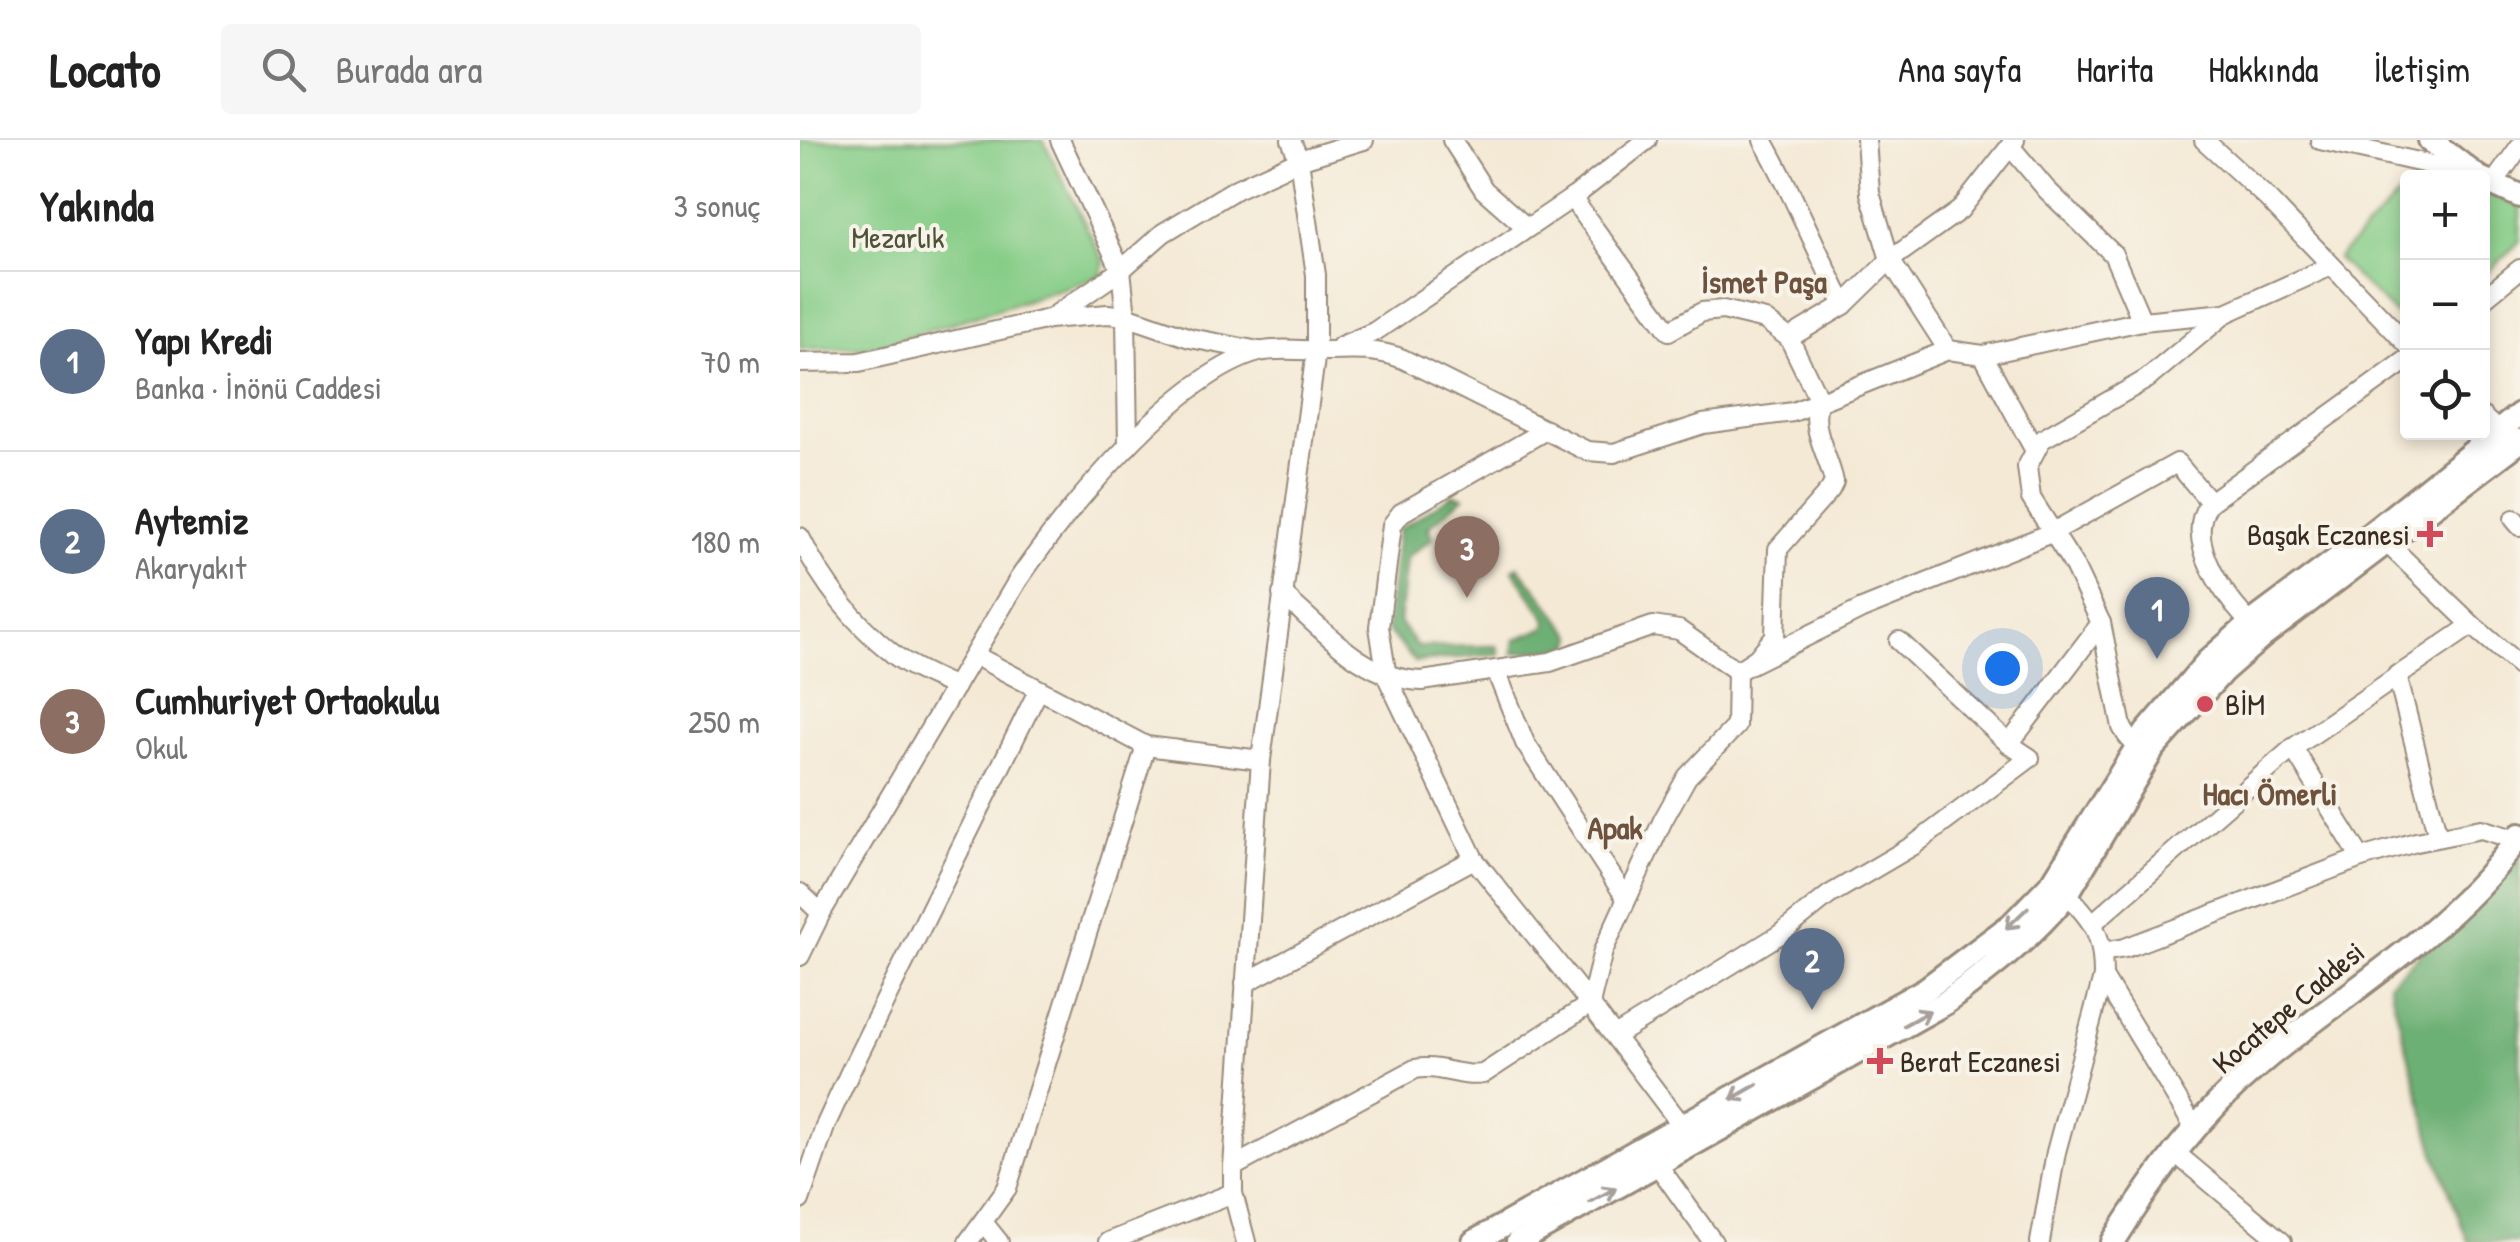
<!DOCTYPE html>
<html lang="tr">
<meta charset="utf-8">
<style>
body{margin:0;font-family:"Patrick Hand",sans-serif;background:#f6f6f6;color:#222}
.controls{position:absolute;right:30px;top:30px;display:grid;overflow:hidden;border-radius:10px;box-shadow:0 5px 15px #0003}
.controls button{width:90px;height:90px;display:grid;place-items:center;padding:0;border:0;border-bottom:2px solid #e0e0e0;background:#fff;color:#222;font:50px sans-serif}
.you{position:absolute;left:1202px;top:528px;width:35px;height:35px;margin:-25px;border:8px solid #fff;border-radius:50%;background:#1a73e8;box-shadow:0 0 0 15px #1a73e833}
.badge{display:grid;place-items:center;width:65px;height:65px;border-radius:50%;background:#d1495b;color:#fff;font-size:32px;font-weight:700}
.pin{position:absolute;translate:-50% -82px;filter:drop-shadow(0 2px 5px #0008)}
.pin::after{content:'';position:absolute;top:52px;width:35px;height:30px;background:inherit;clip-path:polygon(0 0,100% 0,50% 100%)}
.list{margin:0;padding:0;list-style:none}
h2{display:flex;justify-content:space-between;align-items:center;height:130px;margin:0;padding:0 40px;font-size:42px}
h2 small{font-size:32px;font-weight:400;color:#767676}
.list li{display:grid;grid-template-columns:65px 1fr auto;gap:30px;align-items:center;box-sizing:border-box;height:180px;padding:0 40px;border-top:2px solid #e0e0e0}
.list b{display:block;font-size:38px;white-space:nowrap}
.list p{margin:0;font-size:32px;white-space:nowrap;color:#767676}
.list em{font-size:32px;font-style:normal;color:#767676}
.icon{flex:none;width:55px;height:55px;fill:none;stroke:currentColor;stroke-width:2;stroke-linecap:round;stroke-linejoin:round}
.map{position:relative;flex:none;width:1720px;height:1102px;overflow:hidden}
header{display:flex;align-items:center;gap:60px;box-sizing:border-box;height:140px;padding:0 50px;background:#fff;border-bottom:2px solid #e0e0e0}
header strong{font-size:48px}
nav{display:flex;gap:55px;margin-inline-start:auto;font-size:35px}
.search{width:700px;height:90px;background:#f6f6f6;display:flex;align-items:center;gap:25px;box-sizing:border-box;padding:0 35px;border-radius:10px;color:#767676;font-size:38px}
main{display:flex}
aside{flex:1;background:#fff}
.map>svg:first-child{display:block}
.green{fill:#87cd88;stroke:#617c53;stroke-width:2.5}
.forest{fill:#6db074;stroke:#546d49;stroke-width:2.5}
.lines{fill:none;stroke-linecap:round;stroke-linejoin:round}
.street-casing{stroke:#988a7a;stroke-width:22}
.secondary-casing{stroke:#988a7a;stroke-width:28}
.street{stroke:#fff;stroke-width:18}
.secondary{stroke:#fff;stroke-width:22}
.oneway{stroke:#a79f9a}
.poi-dot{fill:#d1495b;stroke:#f7f3e8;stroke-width:4}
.labels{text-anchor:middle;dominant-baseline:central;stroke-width:8;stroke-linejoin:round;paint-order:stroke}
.park-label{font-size:30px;fill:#4e5338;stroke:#f7f3e8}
.poi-label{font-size:30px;fill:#3b2a1e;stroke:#f7f3e8;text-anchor:start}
.street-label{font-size:30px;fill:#3b2a1e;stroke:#f7f3e8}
.neighbourhood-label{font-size:32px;font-weight:bold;fill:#6f523e;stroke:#f7f3e8}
</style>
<header>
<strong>Locato</strong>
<div class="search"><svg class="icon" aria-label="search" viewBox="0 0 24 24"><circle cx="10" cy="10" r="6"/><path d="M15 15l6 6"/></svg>Burada ara</div>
<nav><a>Ana sayfa</a><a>Harita</a><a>Hakkında</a><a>İletişim</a></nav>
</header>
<main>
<aside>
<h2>Yakında<small>3 sonuç</small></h2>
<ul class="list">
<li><span class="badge" style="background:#5c6f8a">1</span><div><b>Yapı Kredi</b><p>Banka · İnönü Caddesi</p></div><em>70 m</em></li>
<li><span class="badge" style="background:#5c6f8a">2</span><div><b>Aytemiz</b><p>Akaryakıt</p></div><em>180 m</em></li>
<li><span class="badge" style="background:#8d6e63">3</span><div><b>Cumhuriyet Ortaokulu</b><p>Okul</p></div><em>250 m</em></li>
</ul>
</aside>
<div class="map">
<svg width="1720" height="1102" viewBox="0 0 1720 1102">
<rect width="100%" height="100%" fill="#f7f3e8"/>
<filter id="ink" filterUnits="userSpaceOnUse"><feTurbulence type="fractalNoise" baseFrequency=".01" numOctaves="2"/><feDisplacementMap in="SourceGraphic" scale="20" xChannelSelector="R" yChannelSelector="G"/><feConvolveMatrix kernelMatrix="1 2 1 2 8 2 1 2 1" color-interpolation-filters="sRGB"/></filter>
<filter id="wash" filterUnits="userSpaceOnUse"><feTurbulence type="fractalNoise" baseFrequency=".0048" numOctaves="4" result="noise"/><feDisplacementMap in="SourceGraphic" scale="40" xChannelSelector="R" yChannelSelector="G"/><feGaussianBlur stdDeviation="2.25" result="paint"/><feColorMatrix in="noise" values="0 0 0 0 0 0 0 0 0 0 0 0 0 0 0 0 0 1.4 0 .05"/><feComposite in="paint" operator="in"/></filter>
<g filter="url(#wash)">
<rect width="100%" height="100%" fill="#f4e9d5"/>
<g class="green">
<path d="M0,0h243l61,122 -2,14 -225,71 -77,2z"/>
<path d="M1607,47v138l-70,-66z"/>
<path d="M1682,51l38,15v35l-37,36z"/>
</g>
<g class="forest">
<path d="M654,354l10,3 -36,30 5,11 -27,20 -7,64 18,25 80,-1 3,8 -85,8 -28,-32 11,-100z"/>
<path d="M718,426l56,71 -4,11 -57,5 2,-13 31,-13 1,-8 -34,-49z"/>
<path d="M1720,715v387h-52l-34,-92 -45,-167 111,-104z"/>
</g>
</g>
<g filter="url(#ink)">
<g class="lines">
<defs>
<g id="street">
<path d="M260,0l61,130 5,46 2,130"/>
<path d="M652,0l32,50 42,37"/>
<path d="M963,0c30,53 53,110 81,165"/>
<path d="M1066,0l4,53 20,67 58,90"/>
<path d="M1404,0l62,57 142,148"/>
<path d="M1520,0l148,33"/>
<path d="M1210,6l37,44 66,64 29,67"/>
<path d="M1693,44l27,-38"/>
<path d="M1682,160l38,-31"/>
<path d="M254,176l67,-46 42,-37 73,-44 63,-29 65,-20"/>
<path d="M989,198l55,-33 46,-45 70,-50 55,-70"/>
<path d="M541,206l33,-14 201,-136 72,-56"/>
<path d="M1183,215l51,94"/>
<path d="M0,223l59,-1 190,-43 59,-5 18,2 64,22 69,13"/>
<path d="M1682,276l26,24"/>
<path d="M746,290l-145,83 -9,12 -13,102 8,50 87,182 116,145 93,123"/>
<path d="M1714,379l6,7"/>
<path d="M0,397c22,45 53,85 92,116 18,15 43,24 63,34"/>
<path d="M1587,403l85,82 48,41"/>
<path d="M482,454c42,36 82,86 140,87l128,-19 103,-36 26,4 58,41 125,-62 189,-76 126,-70 33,39"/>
<path d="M1459,492c-29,-27 -79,-91 -49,-130l198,-143"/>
<path d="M1099,501l110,103"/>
<path d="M174,515l172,91 115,14"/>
<path d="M696,531l29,72 101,155"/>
<path d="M1597,535l41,162"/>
<path d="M1348,608c-14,-3 -20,-9 -26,-21l-21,-104 -28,-59 -42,-66 -4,-31 14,-27 106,-61 79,-66"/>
<path d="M1493,608l68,110"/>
<path d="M0,753l21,20"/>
<path d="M1294,782l199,-174 179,-123"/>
<path d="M1302,812l23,-4 236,-90 55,-16 65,-13 36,11"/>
<path d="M0,816l21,-43 197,-333c47,-69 159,-206 241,-228 21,-5 48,-1 69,-1 26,-1 51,-2 75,8l184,92 27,2 89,-29 90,-12 155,-62 35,5 159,-34 84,-8 105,-47"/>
<path d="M1303,837l91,150"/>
<path d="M445,843l229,-124"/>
<path d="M815,896l164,-101 50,-40 85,-50 116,-87 -21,-14 92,-121"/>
<path d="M1373,1011l109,91"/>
<path d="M857,1024l56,78"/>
<path d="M433,1027l182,-98c23,-5 44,9 68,5l107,-70 13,-53 60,-131 24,-43 49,-51 1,-55 20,-13 18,-22 3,-87 52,-59 4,-8c-6,-29 -25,-53 -15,-82l-30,-62 -24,-18 -42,-10 -21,2 -33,19 -97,-133"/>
<path d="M0,1060l26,-76 24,-52 188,-381"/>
<path d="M183,1082l16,20"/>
<path d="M168,1102l39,-54 139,-442"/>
<path d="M308,1102l125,-49"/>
<path d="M446,1102l-13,-49v-26l28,-407 55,-409v-76l-17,-115 -8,-20"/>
<path d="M1240,1102l16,-90 47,-175c0,-42 -8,-54 -36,-83"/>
</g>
<g id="secondary">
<path d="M1630,0l49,38"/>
<path d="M1682,39l38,17"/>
<path d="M674,1102l452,-253 85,-64 42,-43 93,-149 62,-72 42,-37 113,-84 157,-126"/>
<path d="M718,1102l427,-239c44,-33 87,-65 122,-109l86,-145 70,-78 40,-35 257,-195"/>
<path d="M1313,1102c44,-70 86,-127 150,-181 85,-71 195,-134 257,-226"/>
</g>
</defs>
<use href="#street" class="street-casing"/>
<use href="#secondary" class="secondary-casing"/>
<use href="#street" class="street"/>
<use href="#secondary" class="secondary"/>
</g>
<defs><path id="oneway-shaft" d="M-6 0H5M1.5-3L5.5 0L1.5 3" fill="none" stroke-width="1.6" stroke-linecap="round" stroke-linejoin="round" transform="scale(2.5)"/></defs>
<g class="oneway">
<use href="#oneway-shaft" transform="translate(1217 778) rotate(136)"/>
<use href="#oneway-shaft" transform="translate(1117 878) rotate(-29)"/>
<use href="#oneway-shaft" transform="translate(944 952) rotate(150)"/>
<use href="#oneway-shaft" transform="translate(803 1055) rotate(-29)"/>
</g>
</g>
<g class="poi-dot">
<path d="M1625 379h10v10h10v10h-10v10h-10v-10h-10v-10h10z"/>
<circle cx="1405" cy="564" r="10"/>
<path d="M1075 906h10v10h10v10h-10v10h-10v-10h-10v-10h10z"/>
</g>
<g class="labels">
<g class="park-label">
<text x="98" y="97">Mezarlık</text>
</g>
<g class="poi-label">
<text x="1610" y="394" text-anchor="end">Başak Eczanesi</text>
<text x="1425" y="564">BİM</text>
<text x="1100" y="921">Berat Eczanesi</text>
</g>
<g class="street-label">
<text transform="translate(1488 867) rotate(-40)">Kocatepe Caddesi</text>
</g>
<g class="neighbourhood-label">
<text x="964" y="141">İsmet Paşa</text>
<text x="1470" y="653">Hacı Ömerli</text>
<text x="815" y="687">Apak</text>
</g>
</g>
</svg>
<div class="controls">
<button>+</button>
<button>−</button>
<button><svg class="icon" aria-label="locate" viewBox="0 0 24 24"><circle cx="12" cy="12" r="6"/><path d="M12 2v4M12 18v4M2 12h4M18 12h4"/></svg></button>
</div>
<div class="you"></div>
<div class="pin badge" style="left:1357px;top:519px;background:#5c6f8a">1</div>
<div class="pin badge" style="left:1012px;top:870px;background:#5c6f8a">2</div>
<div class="pin badge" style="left:667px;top:458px;background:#8d6e63">3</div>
</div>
</main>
